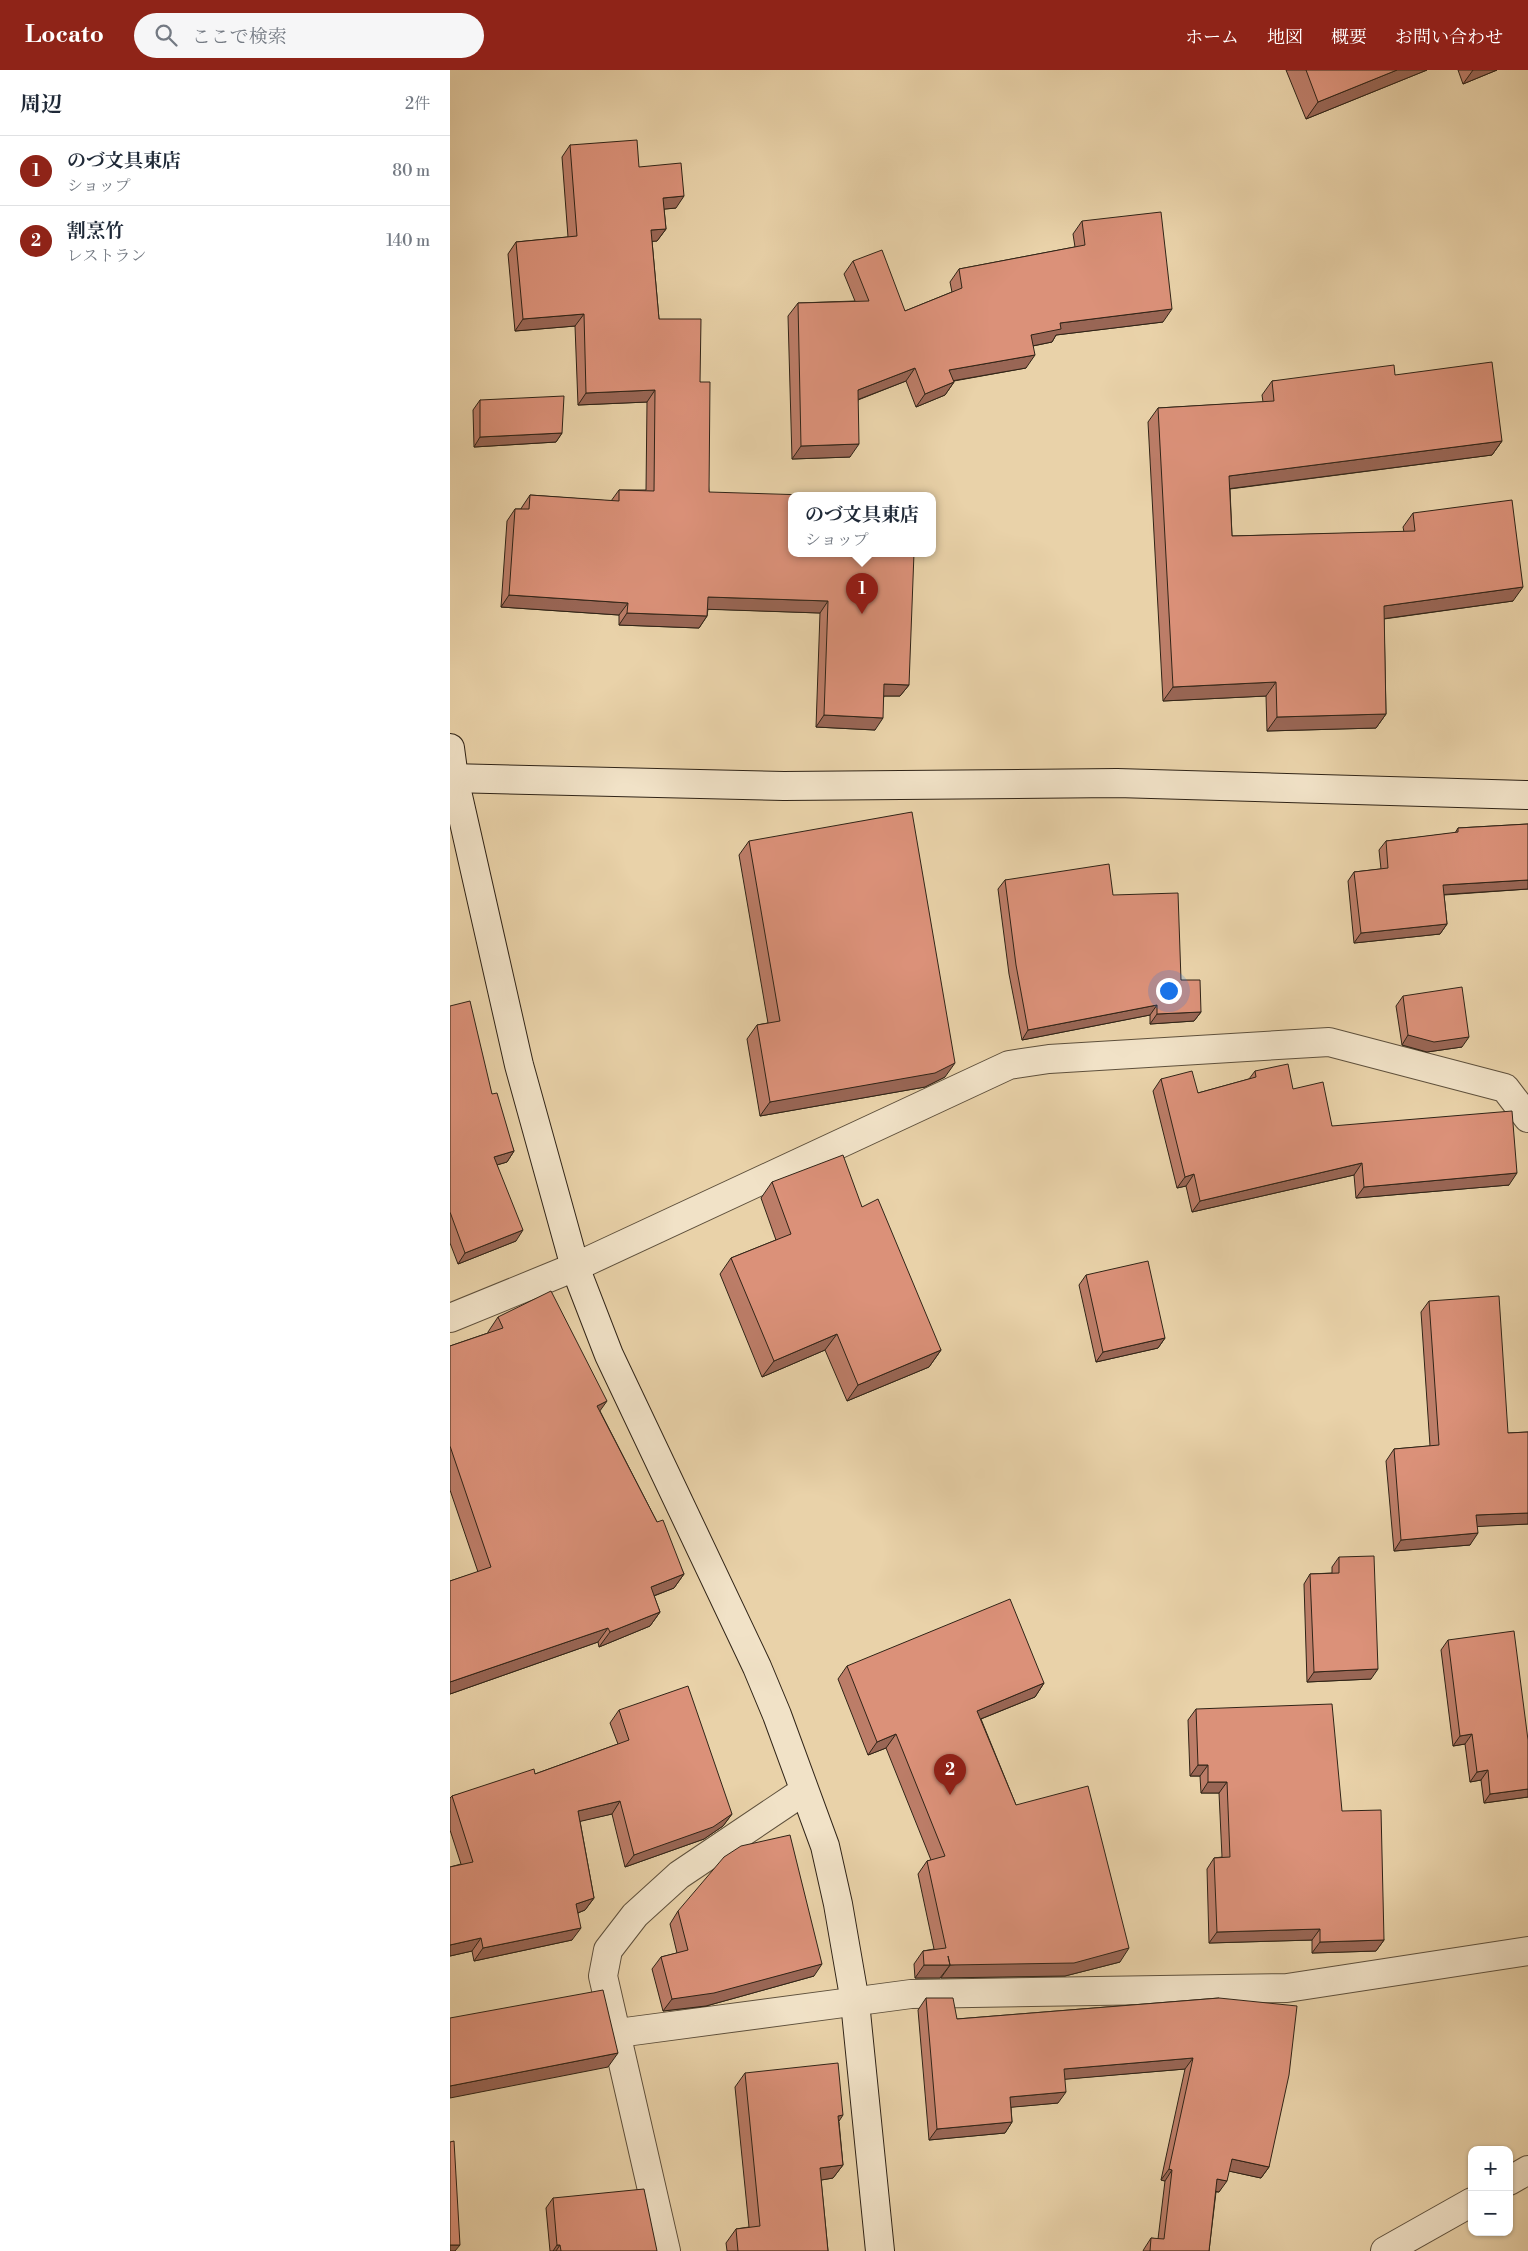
<!DOCTYPE html>
<html lang="ja">
<meta charset="utf-8">
<style>
body{margin:0;font-family:"Libre Bodoni","Noto Serif JP",serif;background:#f6f6f7;color:#1f2937}
.controls{position:absolute;right:15px;bottom:15px;display:grid;overflow:hidden;border-radius:10px;box-shadow:0 1px 4px #0004}
.controls button{width:45px;height:45px;display:grid;place-items:center;padding:0;border:0;border-bottom:1px solid #e0e1e3;background:#fff;color:#1f2937;font:25px sans-serif}
.you{position:absolute;left:718px;top:920px;width:18px;height:18px;margin:-12px;border:4px solid #fff;border-radius:50%;background:#1a73e8;box-shadow:0 0 0 8px #1a73e833}
.badge{display:grid;place-items:center;width:32px;height:32px;border-radius:50%;background:#8f2418;color:#fff;font-size:16px;font-weight:700}
.pin{position:absolute;translate:-50% -41px;filter:drop-shadow(0 1px 2px #0008)}
.pin::after{content:'';position:absolute;top:26px;width:18px;height:15px;background:inherit;clip-path:polygon(0 0,100% 0,50% 100%)}
.popup{position:absolute;left:338px;top:422px;width:148px;height:65px;box-sizing:border-box;display:grid;place-content:center;border-radius:10px;background:#fff;filter:drop-shadow(0 1px 4px #0005);font-size:16px;white-space:nowrap;color:#747a83}
.popup b{font-size:19px;color:#1f2937}
.popup::after{content:'';position:absolute;left:50%;top:100%;margin-left:-10px;border:10px solid transparent;border-top-color:#fff}
.list{margin:0;padding:0;list-style:none}
h2{display:flex;justify-content:space-between;align-items:center;height:65px;margin:0;padding:0 20px;font-size:21px}
h2 small{font-size:16px;font-weight:400;color:#747a83}
.list li{display:grid;grid-template-columns:32px 1fr auto;gap:15px;align-items:center;box-sizing:border-box;height:70px;padding:0 20px;border-top:1px solid #e0e1e3}
.list b{display:block;font-size:19px;white-space:nowrap}
.list p{margin:0;font-size:16px;white-space:nowrap;color:#747a83}
.list em{font-size:16px;font-style:normal;color:#747a83}
.icon{flex:none;width:28px;height:28px;fill:none;stroke:currentColor;stroke-width:2;stroke-linecap:round;stroke-linejoin:round}
.map{position:relative;flex:none;width:1078px;height:2181px;overflow:hidden}
header{display:flex;align-items:center;gap:30px;box-sizing:border-box;height:70px;padding:0 25px;background:#8f2418;color:#fff}
header strong{font-size:24px}
nav{display:flex;gap:28px;margin-inline-start:auto;font-size:18px}
.search{width:350px;height:45px;background:#f6f6f7;display:flex;align-items:center;gap:12px;box-sizing:border-box;padding:0 18px;border-radius:28px;color:#747a83;font-size:19px}
main{display:flex}
aside{flex:1;background:#fff}
.map>svg:first-child{display:block}
.lines{fill:none;stroke-linecap:round;stroke-linejoin:round}
.street-casing{stroke:#5e503c;stroke-width:30}
.secondary-casing{stroke:#302417;stroke-width:30}
.street{stroke:#f1e2c7;stroke-width:28}
.secondary{stroke:#f1e2c7;stroke-width:28}
.wall{fill:#bc7d68;stroke:#302417}
.shaded-wall{fill:#965;stroke:#302417}
.building{fill:#db9179;stroke:#302417}
</style>
<header>
<strong>Locato</strong>
<div class="search"><svg class="icon" aria-label="search" viewBox="0 0 24 24"><circle cx="10" cy="10" r="6"/><path d="M15 15l6 6"/></svg>ここで検索</div>
<nav><a>ホーム</a><a>地図</a><a>概要</a><a>お問い合わせ</a></nav>
</header>
<main>
<aside>
<h2>周辺<small>2件</small></h2>
<ul class="list">
<li><span class="badge">1</span><div><b>のづ文具東店</b><p>ショップ</p></div><em>80 m</em></li>
<li><span class="badge">2</span><div><b>割烹竹</b><p>レストラン</p></div><em>140 m</em></li>
</ul>
</aside>
<div class="map">
<svg width="1078" height="2181" viewBox="0 0 1078 2181">
<rect width="100%" height="100%" fill="#e9d2a9"/>
<filter id="stains"><feTurbulence type="fractalNoise" baseFrequency=".004" numOctaves="4"/><feColorMatrix values="0 0 0 0 .2 0 0 0 0 .09 0 0 0 0 .02 0 0 0 .5 -.17"/></filter>
<radialGradient id="worn" r=".72"><stop offset=".6" stop-color="#630" stop-opacity="0"/><stop offset="1" stop-color="#630" stop-opacity=".3"/></radialGradient>
<g class="lines">
<defs>
<g id="street">
<path d="M0,1248l125,-51 434,-202 40,-6 280,-17 176,46 23,30"/>
<path d="M168,1963l293,-39 376,-6 241,-37"/>
<path d="M1059,2111l19,-11"/>
<path d="M216,2181l-63,-275 5,-26 27,-35 44,-40 125,-84"/>
<path d="M935,2181l87,-49"/>
</g>
<g id="secondary">
<path d="M0,678l4,30 65,287 56,202 34,88 148,312 20,48 48,131 13,58 17,98 25,249"/>
<path d="M0,708l334,8 333,-3 411,12"/>
</g>
</defs>
<use href="#street" class="street-casing"/>
<use href="#secondary" class="secondary-casing"/>
<use href="#street" class="street"/>
<use href="#secondary" class="secondary"/>
</g>
<g class="wall">
<path d="M836,0h141l-121,49z"/>
<path d="M1008,0h39l-34,14z"/>
<path d="M120,75l69,22 37,41 -12,1 2,20 -9,12h-5l7,78 41,63 9,110 83,61 117,132 -9,11h-16l-9,34 -59,-3 4,-114 -112,-4 -1,7 -8,12 -80,-3v-10l-118,-8 6,-86 8,-12h6l1,-2 8,-12 81,6 8,-11h27l1,-88 -69,3 -3,-79 -60,5 -7,-77 8,-12 52,-5 -6,-80z"/>
<path d="M632,151l81,101 -107,13 -4,7 -19,4 -7,22 -72,13v1l-9,13 -29,12 -10,-26 -48,19 -8,57 -58,2 -4,-143 10,-13 57,-2 -11,-27 9,-13 52,50 47,-19 -2,-10 9,-13 116,-22 -2,-13z"/>
<path d="M945,305l107,66 -10,14 -262,34 2,47 172,-4 -1,-5 10,-14 100,88 -129,18 2,95 -10,14 -109,3 -1,-35 -103,5 -15,-279 10,-14 105,-6 -1,-7 10,-14z"/>
<path d="M30,330l82,33 -6,9 -82,5 -1,-37z"/>
<path d="M1078,754v65l-84,6 3,29 -7,10 -86,9 -6,-62 6,-9 27,-3 -2,-19 7,-9 69,-8 3,-5z"/>
<path d="M299,771l196,236 -20,10 -165,29 -13,-77 10,-14 11,-2 -29,-168z"/>
<path d="M555,810l108,15 68,85 20,32 -7,9 -44,3v-9l-128,25 -13,-66 -11,-85z"/>
<path d="M953,926l59,51 -35,5 -25,-7 -6,-39z"/>
<path d="M0,936l42,88 22,57 -7,11 -10,3 19,76 -58,23 -8,-21z"/>
<path d="M805,1001l38,18 39,37 177,59 -153,13 -2,-23 -162,37 -6,-26 -9,2 -24,-97 8,-12 37,14 51,-14z"/>
<path d="M322,1112l90,25 79,143 -12,17 -82,34 -22,-51 -63,27 -42,-103 11,-16 45,-18 -15,-42z"/>
<path d="M636,1205l79,63 -7,10 -62,14 -17,-77z"/>
<path d="M979,1231l79,132 20,-1v92l-51,2 -7,19 -76,6 -8,-90 8,-12 36,-3 -9,-134z"/>
<path d="M48,1247l102,94 57,111 27,52 -10,14 -20,8 6,16 -10,14 -51,21 -1,-5 -148,52v-113l28,-9 -28,-82v-144l38,-13v-1z"/>
<path d="M889,1487l32,122 -64,3 -3,-98 6,-10 22,-1v-6z"/>
<path d="M998,1570l80,157 -44,6 -3,-23 -11,2 -5,-38 -12,2 -12,-96z"/>
<path d="M397,1596l197,17 -9,14 -54,22 35,86 104,157 -55,14 -150,2 -1,-14 9,-13 11,-2 -16,-75 9,-13 4,-1 -45,-112 -18,7 -30,-76z"/>
<path d="M746,1639l146,102 42,129 -8,11 -64,2v-13l-103,3 -2,-74 7,-11 8,-1 -3,-64h-18l-1,-17h-10l-2,-56z"/>
<path d="M169,1640l113,104 -9,12 -19,13 -79,28 -13,-53 -32,7 14,77 -9,12 -7,3 -6,27 -98,21 -2,-10 -22,5v-89l11,-3 -11,-34v-32l2,-2 83,-22 83,-30 -8,-21z"/>
<path d="M228,1841l136,65 -108,30 -43,5 -11,-42 9,-12 16,-4 -7,-29z"/>
<path d="M476,1928l31,21 262,-21 50,169 -8,11 -32,-7 -10,21h-3l-7,59h-66l1,-2 7,-11 7,1 7,-58 -4,-1 24,-111 -120,10 -7,24 -47,4 1,15 -7,11 -76,7 -11,-130z"/>
<path d="M295,2003l94,49 4,43 -10,13 -12,2 7,71h-101l-1,-8 10,-14 13,-2 -14,-140z"/>
<path d="M103,2128l104,53h-107l-4,-43z"/>
</g>
<g class="shaded-wall">
<path d="M947,0h30l-121,49 12,-17z"/>
<path d="M1023,0h24l-34,14z"/>
<path d="M234,126l-8,12 -21,2 8,-12z"/>
<path d="M216,159l-9,12 -14,1 8,-12z"/>
<path d="M722,239l-9,13 -107,13 -4,7 -30,6 9,-13 29,-12z"/>
<path d="M134,244l-9,12 -60,5 8,-12z"/>
<path d="M585,285l-9,13 -86,15 9,-13z"/>
<path d="M465,298l-9,13 -57,22 9,-13z"/>
<path d="M504,312l-9,13 -29,12 9,-13z"/>
<path d="M205,320l-8,12 -69,3 8,-12z"/>
<path d="M112,363l-6,9 -82,5 6,-10z"/>
<path d="M1052,371l-10,14 -273,35 10,-14z"/>
<path d="M409,374l-9,13 -58,2 9,-13z"/>
<path d="M1073,517l-10,14 -139,19 10,-14z"/>
<path d="M59,525l119,8 -9,12 -118,-8z"/>
<path d="M258,527l120,4 -8,12 -120,-4z"/>
<path d="M177,543l80,3 -8,12 -80,-3z"/>
<path d="M826,612l-10,14 -103,5 10,-14z"/>
<path d="M434,614l25,1 -9,11h-24z"/>
<path d="M936,644l-10,14 -109,3 10,-14z"/>
<path d="M374,645l59,3 -8,12 -59,-3z"/>
<path d="M1078,810v9l-92,6 7,-10z"/>
<path d="M997,854l-7,10 -86,9 7,-10z"/>
<path d="M707,935l-7,10 -128,25 6,-10z"/>
<path d="M751,942l-7,9 -44,3 7,-10z"/>
<path d="M958,965l61,2 -7,10 -35,5 -25,-7z"/>
<path d="M505,993l-10,14 -20,10 -165,29 10,-14z"/>
<path d="M64,1081l-7,11 -21,6 8,-11z"/>
<path d="M912,1093l-8,12 -162,37 8,-11z"/>
<path d="M1067,1103l-8,12 -153,13 8,-11z"/>
<path d="M744,1104l-8,12 -9,2 8,-11z"/>
<path d="M73,1160l-7,11 -58,23 7,-11z"/>
<path d="M387,1264l-12,16 -63,27 12,-16z"/>
<path d="M715,1268l-7,10 -62,14 7,-10z"/>
<path d="M491,1280l-12,17 -82,34 11,-16z"/>
<path d="M157,1331l-10,14v-9z"/>
<path d="M1078,1443v11l-60,3 8,-12z"/>
<path d="M1028,1463l-8,12 -76,6 7,-11z"/>
<path d="M234,1504l-10,14 -34,13 11,-14z"/>
<path d="M210,1542l-10,14 -51,21 11,-15z"/>
<path d="M158,1558l-10,14 -148,52v-12z"/>
<path d="M928,1599l-7,10 -64,3 7,-10z"/>
<path d="M594,1613l-9,14 -67,27 9,-13z"/>
<path d="M446,1664l-10,14 -18,7 9,-13z"/>
<path d="M1022,1664l-7,10 -12,2 7,-10z"/>
<path d="M748,1695h10l-8,11h-10z"/>
<path d="M1038,1700l-7,10 -11,2 7,-10z"/>
<path d="M758,1712h19l-8,11h-18z"/>
<path d="M1078,1719v8l-44,6 6,-9z"/>
<path d="M170,1731l-8,13 -43,10 9,-13z"/>
<path d="M282,1744l-9,12 -19,13 -79,28 9,-12z"/>
<path d="M144,1828l-9,12 -18,7 9,-13z"/>
<path d="M131,1858l-9,12 -98,21 9,-13z"/>
<path d="M870,1859l-8,11 -103,3 8,-11z"/>
<path d="M31,1868l-9,13 -22,5v-11z"/>
<path d="M934,1870l-8,11 -64,2 8,-11z"/>
<path d="M679,1878l-9,14 -55,14 -124,2 9,-13z"/>
<path d="M372,1894l-8,12 -108,30 -43,5 9,-12z"/>
<path d="M474,1895h26l-10,13h-25z"/>
<path d="M168,1983l-10,14 -158,31v-12z"/>
<path d="M743,1988l-8,11 -129,11 8,-11z"/>
<path d="M616,2022l-8,11 -55,5 7,-11z"/>
<path d="M393,2045l-9,14 4,-13z"/>
<path d="M562,2052l-7,11 -76,7 8,-11z"/>
<path d="M782,2089l37,8 -8,11 -37,-8z"/>
<path d="M393,2095l-10,13 -23,4 10,-14z"/>
<path d="M719,2099l3,1 -7,11 -4,-1z"/>
<path d="M767,2109l10,2 -8,11 -9,-2z"/>
<path d="M0,2175h10l-5,6h-5z"/>
<path d="M107,2175h3l-4,6h-3z"/>
</g>
<g class="building">
<path d="M856,0h91l-79,32z"/>
<path d="M187,70l2,27 42,-4 3,33 -21,2 3,31 -15,1 8,89h42l-1,63h10l-1,110 97,3h-14v58h122l-5,132 -25,-1 -1,34 -59,-3 4,-114 -120,-4 -1,19 -80,-3 1,-10 -119,-8 6,-86h14l1,-14 89,6v-11l35,1 1,-101 -69,3 -2,-79 -61,5 -7,-77 61,-6 -7,-91z"/>
<path d="M711,142l11,97 -112,14 1,6 -30,6 4,20 -86,15 5,12 -29,12 -10,-26 -57,22 1,54 -58,2 -3,-143 71,-2 -16,-40 29,-11 23,61 57,-23 -3,-19 126,-24 -3,-24z"/>
<path d="M1042,292l10,79 -273,35 3,60 183,-5 -2,-18 99,-13 11,87 -139,19 2,108 -109,3 -1,-35 -103,5 -15,-279 116,-7 -2,-20 122,-16 1,10z"/>
<path d="M114,326l-2,37 -82,4v-37z"/>
<path d="M462,742l43,251 -20,10 -165,29 -13,-77 23,-4 -31,-180z"/>
<path d="M1078,754v56l-85,5 4,39 -86,9 -7,-61 34,-4 -2,-27 72,-9v-4z"/>
<path d="M659,794l4,31 65,-2 3,87h19l1,32 -44,2v-9l-129,25 -12,-65 -11,-85z"/>
<path d="M1012,917l7,50 -35,5 -26,-7 -5,-39z"/>
<path d="M20,931l22,93 5,-1 17,58 -20,6 29,73 -58,23 -15,-41v-206z"/>
<path d="M838,994l5,25 30,-7 9,44 180,-15 5,62 -153,14 -2,-24 -162,38 -6,-27 -9,3 -24,-98 31,-8 6,22 58,-16 -1,-6z"/>
<path d="M393,1085l19,52 16,-8 63,151 -83,35 -21,-51 -63,27 -43,-103 60,-24 -19,-52z"/>
<path d="M698,1191l17,77 -62,14 -17,-77z"/>
<path d="M101,1221l56,110 -10,5 60,116 6,-2 21,54 -33,13 9,25 -50,20 -2,-4 -158,54v-101l41,-14 -41,-121v-100l53,-18 -5,-11z"/>
<path d="M1049,1226l9,137 20,-1v81l-52,2 2,18 -77,7 -7,-91 45,-4 -10,-144z"/>
<path d="M924,1486l4,113 -64,3 -4,-98 29,-1v-16z"/>
<path d="M560,1529l34,84 -67,28 39,94 72,-19 41,162 -55,15 -124,2 -2,-9 2,9h-26l-1,-14 23,-3 -19,-87 18,-5 -49,-122 -19,8 -30,-76z"/>
<path d="M1064,1561l14,109v49l-38,5 -2,-24 -11,2 -5,-38 -12,2 -12,-96z"/>
<path d="M238,1616l44,128 -19,13 -79,28 -14,-54 -42,10 16,87 -18,6 5,24 -98,20 -2,-10 -31,7v-78l23,-5 -21,-66 82,-27 1,5 94,-34 -10,-30z"/>
<path d="M882,1634l10,107 39,-1 3,130 -64,2v-13l-103,3 -3,-74 16,-1 -3,-75h-19v-17h-10l-2,-56z"/>
<path d="M340,1765l32,129 -108,29 -42,6 -11,-42 27,-7 -10,-39 46,-54 17,-11z"/>
<path d="M153,1920l15,63 -168,33v-68z"/>
<path d="M476,1928h27l4,21 262,-21 78,8 -8,69 -20,92 -37,-8 -5,22 -10,-2 -8,72h-59l1,-13 13,1 8,-69 -3,-1 24,-111 -129,11 2,23 -56,5 2,25 -75,7z"/>
<path d="M388,1993l5,52 -5,1 5,49 -23,3 8,83h-90l-2,-22 24,-3 -15,-153z"/>
<path d="M4,2071l6,104h-10v-103z"/>
<path d="M194,2119l13,62h-96l-1,-6h-3l-4,-47z"/>
</g>
<rect width="100%" height="100%" filter="url(#stains)"/>
<rect width="100%" height="100%" fill="url(#worn)"/>
</svg>
<div class="controls">
<button>+</button>
<button>−</button>
</div>
<div class="you"></div>
<div class="pin badge" style="left:412px;top:544px">1</div>
<div class="popup"><b>のづ文具東店</b>ショップ</div>
<div class="pin badge" style="left:500px;top:1725px">2</div>
</div>
</main>
